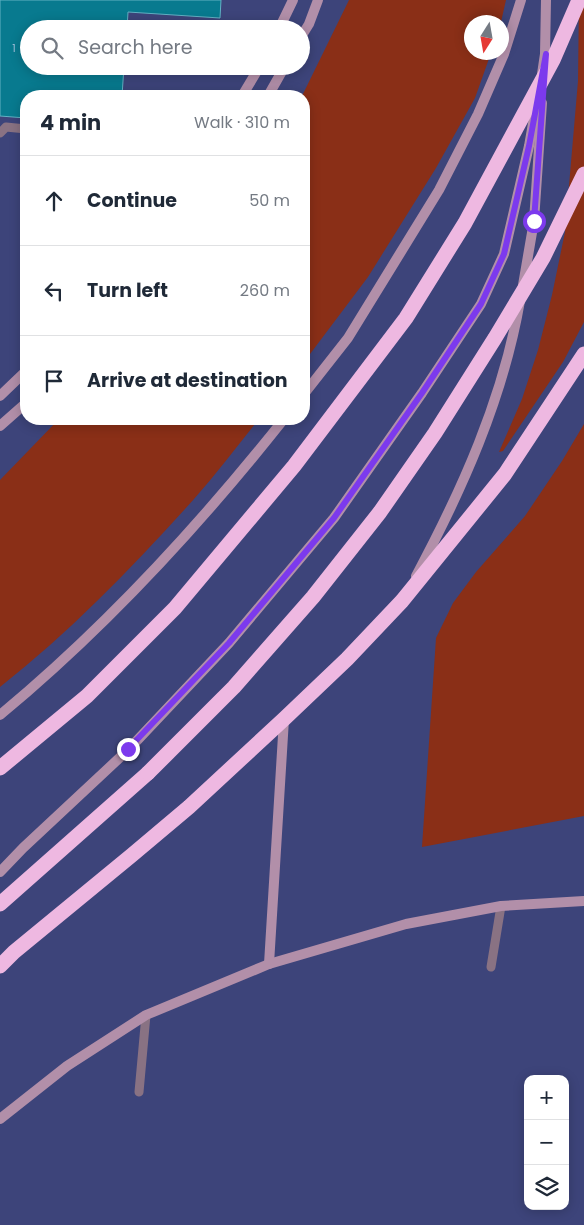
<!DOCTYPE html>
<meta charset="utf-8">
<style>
body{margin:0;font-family:Poppins,sans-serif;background:#f2f2f3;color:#1f2937}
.controls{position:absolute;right:15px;bottom:15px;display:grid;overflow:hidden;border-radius:10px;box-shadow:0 2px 12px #0003}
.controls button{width:45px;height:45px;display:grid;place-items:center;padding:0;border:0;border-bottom:1px solid #e0e1e3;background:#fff;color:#1f2937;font:25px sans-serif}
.compass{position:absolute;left:464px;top:15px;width:45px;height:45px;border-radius:50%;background:#fff;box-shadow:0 2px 12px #0003;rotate:191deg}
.stop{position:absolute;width:15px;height:15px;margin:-11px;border:4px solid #7c3aed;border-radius:50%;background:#fff}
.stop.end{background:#7c3aed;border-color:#fff;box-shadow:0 1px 5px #0008}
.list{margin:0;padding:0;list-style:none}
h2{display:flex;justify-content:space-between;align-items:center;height:65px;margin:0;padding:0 20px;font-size:21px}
h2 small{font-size:16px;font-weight:400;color:#747a83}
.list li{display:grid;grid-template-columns:32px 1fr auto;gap:15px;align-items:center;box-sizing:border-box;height:90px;padding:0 20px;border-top:1px solid #e0e1e3}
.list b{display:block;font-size:19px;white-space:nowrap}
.list em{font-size:16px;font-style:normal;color:#747a83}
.icon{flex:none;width:28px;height:28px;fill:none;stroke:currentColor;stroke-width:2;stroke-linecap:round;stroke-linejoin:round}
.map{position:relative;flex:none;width:584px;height:1225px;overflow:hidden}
.search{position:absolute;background:#fff;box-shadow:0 2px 12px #0003;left:20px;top:20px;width:290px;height:55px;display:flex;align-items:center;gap:12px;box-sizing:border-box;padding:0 18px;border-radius:28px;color:#747a83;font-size:19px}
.panel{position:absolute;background:#fff;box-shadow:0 2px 12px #0003;left:20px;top:90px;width:290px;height:335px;border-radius:20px}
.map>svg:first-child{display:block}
.built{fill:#3d447a;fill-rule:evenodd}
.green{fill:#8a2f17}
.building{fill:#087a8f;stroke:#62b1c4}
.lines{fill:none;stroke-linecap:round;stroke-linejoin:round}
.lane{stroke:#897283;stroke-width:9}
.secondary{stroke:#b28fa9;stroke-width:10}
.highway{stroke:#eeb8e1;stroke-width:15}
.highway-bridge{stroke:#eeb8e1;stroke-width:15}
.route{stroke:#7c3aed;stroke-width:6}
.labels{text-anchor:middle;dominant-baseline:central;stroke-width:4;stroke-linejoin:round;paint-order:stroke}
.number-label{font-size:11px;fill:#9abcd7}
</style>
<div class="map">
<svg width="584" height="1225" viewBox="0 0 584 1225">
<rect width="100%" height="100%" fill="#323969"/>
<path class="built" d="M0,0h584v1225h-584zM472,22h30v30h-30zM29,29h272v37h-272zM26,96h278v323h-278zM528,1079h37v127h-37z"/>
<g class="green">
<path d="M349,0h157l-5,22h-29v30l19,1 -16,45 -39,70 -68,109 -64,85v-266h-2z"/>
<path d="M579,0h5v322l-21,40 -60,89 -4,1 23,-53 16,-49 14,-55 13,-63 13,-151z"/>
<path d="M59,419h200c-21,26 -42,54 -65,80 -60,67 -123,132 -194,188v-207z"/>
<path d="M584,424v392l-162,31 14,-209 17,-35 23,-31 49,-56 37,-55z"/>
</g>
<path class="building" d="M0,0h221l-1,18 -92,-6 -1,17h-98v37h95l-2,30h-96v22l-26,-2z"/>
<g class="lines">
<g class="lane">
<path d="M0,133l6,-6 20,2"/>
<path d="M491,967l10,-61"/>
<path d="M139,1092l7,-77"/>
</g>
<g class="secondary">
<path d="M279,29l14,-29"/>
<path d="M301,37l8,-13 9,-24"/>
<path d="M542,74l3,-20 1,-54"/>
<path d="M242,96l18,-30"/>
<path d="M268,96l17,-30"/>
<path d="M523,285l11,-64 8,-118"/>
<path d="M304,394l44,-56 91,-148 39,-76 26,-60 17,-54"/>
<path d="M0,396l26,-25"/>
<path d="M0,426l26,-23"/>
<path d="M416,576c46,-86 87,-177 104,-275"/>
<path d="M0,715c105,-87 199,-189 284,-296"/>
<path d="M0,872l23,-24 106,-99 100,-106 105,-125 88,-125 59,-89 23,-50 25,-108 9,-51"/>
<path d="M269,964l15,-245"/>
<path d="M0,1119l67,-53 79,-51 123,-51 137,-40 95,-18 83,-5"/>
</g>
<g class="highway">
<path d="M0,904l148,-131"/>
<path d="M0,966l14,-14 118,-97 57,-48 95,-88 63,-60 55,-58 103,-127 79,-120"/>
</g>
<g class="highway-bridge">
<path d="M0,768l87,-72 88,-88 119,-142 112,-148 59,-95 88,-163 26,-60"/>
<path d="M148,773l86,-86 79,-90 67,-85 55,-79 60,-95 48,-80 41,-84"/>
</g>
</g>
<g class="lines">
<path class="route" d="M128,749l101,-106 105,-125 88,-125 59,-89 23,-50 25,-108 17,-92 -12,167"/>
</g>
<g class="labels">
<g class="number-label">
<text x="14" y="48">1</text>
</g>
</g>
</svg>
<div class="controls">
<button>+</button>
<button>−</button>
<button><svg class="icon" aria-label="layers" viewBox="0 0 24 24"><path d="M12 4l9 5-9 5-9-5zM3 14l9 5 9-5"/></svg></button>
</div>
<svg class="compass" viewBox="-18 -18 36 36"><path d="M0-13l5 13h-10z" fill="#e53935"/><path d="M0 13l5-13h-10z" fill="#747a83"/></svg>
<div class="stop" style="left:534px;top:221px"></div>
<div class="stop end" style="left:128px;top:749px"></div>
<div class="search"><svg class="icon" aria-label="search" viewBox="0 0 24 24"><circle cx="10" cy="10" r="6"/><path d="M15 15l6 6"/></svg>Search here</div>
<section class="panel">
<h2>4 min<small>Walk · 310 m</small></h2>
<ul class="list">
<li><svg class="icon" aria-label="ahead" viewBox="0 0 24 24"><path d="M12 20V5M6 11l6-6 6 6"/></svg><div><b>Continue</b></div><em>50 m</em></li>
<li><svg class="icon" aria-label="left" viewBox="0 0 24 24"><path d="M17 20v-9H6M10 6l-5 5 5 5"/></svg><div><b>Turn left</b></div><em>260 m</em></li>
<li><svg class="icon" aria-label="arrive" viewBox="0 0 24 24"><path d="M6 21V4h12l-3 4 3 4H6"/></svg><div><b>Arrive at destination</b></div></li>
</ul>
</section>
</div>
